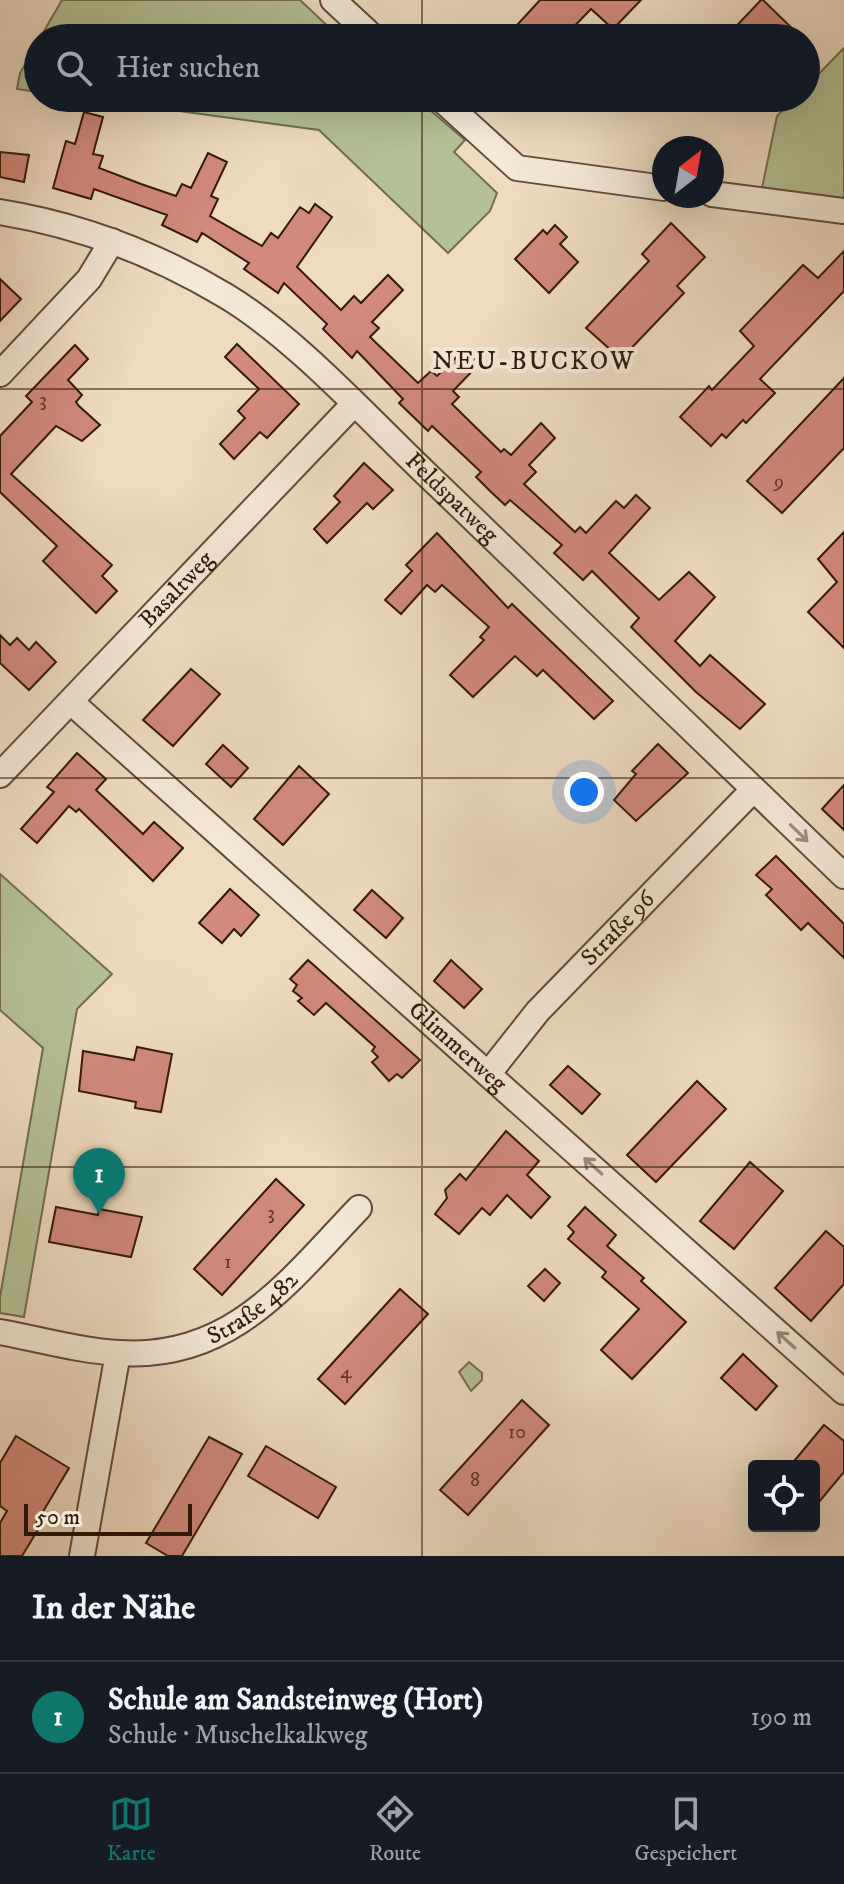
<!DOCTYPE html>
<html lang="de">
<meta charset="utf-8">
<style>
body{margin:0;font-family:"IM FELL DW Pica",serif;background:#20242c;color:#f1f3f6}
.controls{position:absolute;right:24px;bottom:24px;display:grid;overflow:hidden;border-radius:8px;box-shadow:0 8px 32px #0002}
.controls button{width:72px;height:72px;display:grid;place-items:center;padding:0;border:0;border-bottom:2px solid #363941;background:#171b24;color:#f1f3f6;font:40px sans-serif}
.compass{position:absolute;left:652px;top:136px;width:72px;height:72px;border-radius:50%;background:#171b24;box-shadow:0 8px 32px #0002;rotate:31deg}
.scale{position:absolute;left:24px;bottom:20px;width:168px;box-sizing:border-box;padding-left:8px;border:4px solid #331908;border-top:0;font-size:22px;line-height:28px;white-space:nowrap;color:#331908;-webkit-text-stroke:6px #f4e8d6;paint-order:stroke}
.you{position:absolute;left:584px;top:792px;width:28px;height:28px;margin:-20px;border:6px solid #fff;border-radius:50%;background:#1a73e8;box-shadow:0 0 0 12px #1a73e833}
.badge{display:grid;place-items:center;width:52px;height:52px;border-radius:50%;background:#0f766e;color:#fff;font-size:26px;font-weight:700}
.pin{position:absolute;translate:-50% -66px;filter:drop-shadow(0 2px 4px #0008)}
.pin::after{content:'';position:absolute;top:42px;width:28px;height:24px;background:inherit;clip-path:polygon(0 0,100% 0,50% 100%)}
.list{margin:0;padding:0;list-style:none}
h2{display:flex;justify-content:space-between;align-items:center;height:104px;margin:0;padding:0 32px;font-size:34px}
h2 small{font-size:26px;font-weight:400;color:#9ea1a6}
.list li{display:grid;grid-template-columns:52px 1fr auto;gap:24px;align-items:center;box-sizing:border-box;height:112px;padding:0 32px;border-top:2px solid #363941}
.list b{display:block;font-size:30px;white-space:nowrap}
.list p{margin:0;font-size:26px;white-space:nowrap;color:#9ea1a6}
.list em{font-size:26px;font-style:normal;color:#9ea1a6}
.icon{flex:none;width:44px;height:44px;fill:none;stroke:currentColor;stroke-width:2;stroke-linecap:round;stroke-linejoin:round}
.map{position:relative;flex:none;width:844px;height:1556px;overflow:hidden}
.search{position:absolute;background:#171b24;box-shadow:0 8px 32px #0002;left:24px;right:24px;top:24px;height:88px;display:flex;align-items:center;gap:20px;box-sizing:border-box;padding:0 28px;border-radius:44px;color:#9ea1a6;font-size:30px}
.sheet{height:216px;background:#171b24}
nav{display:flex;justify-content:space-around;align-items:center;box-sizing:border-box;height:112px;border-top:2px solid #363941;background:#171b24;font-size:22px;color:#9ea1a6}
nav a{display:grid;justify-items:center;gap:4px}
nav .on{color:#0f766e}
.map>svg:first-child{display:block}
.green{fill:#b5c195;stroke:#746d4e;stroke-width:2}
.building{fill:#d18a7b;stroke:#331908;stroke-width:2}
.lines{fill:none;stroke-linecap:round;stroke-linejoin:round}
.minor-casing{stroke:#624a36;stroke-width:28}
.minor{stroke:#f4e8d6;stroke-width:24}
.oneway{stroke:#9d8b79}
.grid{fill:none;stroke:#331908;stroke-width:2;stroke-opacity:0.55}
.labels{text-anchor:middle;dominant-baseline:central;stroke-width:8;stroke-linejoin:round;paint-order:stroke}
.number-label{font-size:20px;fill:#5a3525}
.street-label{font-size:24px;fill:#331908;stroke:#f4e8d6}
.neighbourhood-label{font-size:26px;letter-spacing:2px;fill:#331908;stroke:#f4e8d6}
</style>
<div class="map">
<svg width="844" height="1556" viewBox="0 0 844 1556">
<rect width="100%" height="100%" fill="#eedbc0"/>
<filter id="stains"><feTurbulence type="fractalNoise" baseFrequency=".0025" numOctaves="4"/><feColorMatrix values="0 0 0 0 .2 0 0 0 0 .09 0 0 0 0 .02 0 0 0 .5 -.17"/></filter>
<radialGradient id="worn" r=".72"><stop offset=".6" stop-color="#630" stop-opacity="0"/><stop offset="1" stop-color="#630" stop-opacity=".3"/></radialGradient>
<g class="green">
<path d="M62,0h238l35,33 5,-4 10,9h-310z"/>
<path d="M38,42v50l-21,-3 3,-16z"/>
<path d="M844,48v150l-82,-10 15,-72 18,-18h11v-11z"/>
<path d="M84,98h332l49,42 -11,12 43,41 -7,18 -42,42 -129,-123z"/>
<path d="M0,874l112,100 -35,35 -53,308 -24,-4v-16l43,-249 -43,-38z"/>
<path d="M469,1362l13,11v7l-11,11 -12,-19z"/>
</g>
<g class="building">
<path d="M540,0h101l-28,29 -22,-20 -28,29h-30l-15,-14z"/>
<path d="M761,0h2l39,38h-77z"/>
<path d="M84,112l19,5 -10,37 10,2 -4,12 42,16 35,12 6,-12 9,4 17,-35 19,9 -16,34 7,3 -8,17 52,30 9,-13 7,5 22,-31 9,6 6,-9 17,13 -35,50 44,43 13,-14 7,7 27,-28 15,15 -31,32 7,6 -9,9 48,46 13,-12 6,5 28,-27 15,14 -27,28 6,6 -7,7 49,48 3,-3 7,6 30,-32 14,15 -26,27 7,7 -12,12 51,48 5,-5 6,6 30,-32 8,7 12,-13 14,13 -41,45 50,47 30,-28 26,25 -40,44 25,25 10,-11 55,49 -25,25 -44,-37 -65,-65 8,-9 -47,-47 -9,9 -15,-14 -14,-13 8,-8 -52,-45 -5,5 -15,-14 -14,-14 5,-5 -49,-46 -4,5 -29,-28 4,-4 -24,-25 -22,-23 -5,7 -29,-29 4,-5 -43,-41 -6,10 -34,-24 5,-6 -47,-30 -5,9 -35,-17 5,-10 -73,-26 -3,10 -38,-11 13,-47 9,3z"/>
<path d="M0,152l29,3 -5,27 -24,-5z"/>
<path d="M671,223l34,34 -28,29 7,7 -63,66 -35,-31 63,-67 -7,-7z"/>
<path d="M555,225l12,12 -7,7 18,18 -29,31 -34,-34 28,-29 4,4z"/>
<path d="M844,251v40l-84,88 15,14 -29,30 -3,-3 -17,18 -4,-4 -11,12 -31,-29 29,-31 3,4 42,-44 -14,-15 63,-66 15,13z"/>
<path d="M0,279l21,20 -21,22z"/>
<path d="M237,344l62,60 -32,34 -7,-6 -26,27 -14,-15 25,-26 -7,-7 21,-22 -34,-32z"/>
<path d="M75,345l13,14 -20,21 14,15 -6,7 3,4 21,19 -18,16 -26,-15 -45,48 101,91 -10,11 15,15 -21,22 -53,-52 14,-15 -57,-54v-56l32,-34 -6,-6z"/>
<path d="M844,378v70l-62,65 -35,-32z"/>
<path d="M364,463l29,27 -20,19 -6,-6 -40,40 -13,-14 26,-27 -6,-6z"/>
<path d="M844,532v116l-36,-36 29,-30 -19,-23z"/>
<path d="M437,533l71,75 4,-4 101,97 -19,18 -51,-49 -6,6 -22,-20 -42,41 -23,-22 34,-35 -4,-3 9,-10 -47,-42 -7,7 -8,-7 -26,29 -16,-14 27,-29 -6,-6z"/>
<path d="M0,635l10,10 7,-7 12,12 7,-8 20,20 -27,28 -29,-27z"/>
<path d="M191,669l29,25 -47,52 -30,-26z"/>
<path d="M658,744l30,29 -52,48 -22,-21 22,-26 -4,-3z"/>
<path d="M223,745l25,23 -17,19 -25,-23z"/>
<path d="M77,753l29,26 -10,11 47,44 11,-12 29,26 -30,33 -74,-72 -3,3 -7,-6 -32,37 -16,-14 33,-37 -7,-5z"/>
<path d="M299,766l30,28 -46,51 -29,-26z"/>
<path d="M844,785v45l-22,-21z"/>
<path d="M776,856l68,68v34l-36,-35 -7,7 -35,-35 6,-6 -16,-14z"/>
<path d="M230,889l29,26 -18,21 -7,-7 -12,14 -23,-20z"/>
<path d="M372,890l31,28 -17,20 -32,-28z"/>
<path d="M308,960l112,100 -18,18 -5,-4 -8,7 -17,-19 6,-5 -6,-6 3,-4 -49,-44 -12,12 -16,-14 4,-3 -9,-7 4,-6 -7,-6z"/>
<path d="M451,960l31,29 -18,19 -30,-27z"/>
<path d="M137,1047l35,7 -11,58 -26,-4 1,-6 -57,-11 4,-40 51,9z"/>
<path d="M568,1066l32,28 -18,20 -32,-29z"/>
<path d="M697,1081l29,28 -70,73 -29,-27z"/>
<path d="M506,1131l33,30 -12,14 23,22 -19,21 -24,-23 -17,20 -8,-7 -23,26 -24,-20 12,-16 -2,-8 15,-16 6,6z"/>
<path d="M750,1162l33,29 -49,58 -34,-28z"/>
<path d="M276,1179l28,26 -82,90 -28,-26z"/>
<path d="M56,1207l42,8 1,-6 43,8 -11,40 -82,-15z"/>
<path d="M585,1207l31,28 -9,11 37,32 -3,3 45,41 -54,57 -31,-29 38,-41 -37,-32 4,-5 -38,-33 6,-7 -6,-6z"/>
<path d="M826,1231l18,16v37l-33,37 -36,-33z"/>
<path d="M545,1269l15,14 -16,18 -16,-15z"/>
<path d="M400,1289l28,25 -83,90 -27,-25z"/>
<path d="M743,1354l34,32 -21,24 -35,-32z"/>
<path d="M522,1400l27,25 -81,90 -28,-25z"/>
<path d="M824,1425l20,16v31l-30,36v-42h-24z"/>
<path d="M16,1436l53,32 -34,57 4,3 -17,28h-22v-33l7,-12 -7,-5v-43z"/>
<path d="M209,1437l33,17 -60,102h-14l-22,-13z"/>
<path d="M266,1446l70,41 -18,31 -70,-42z"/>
</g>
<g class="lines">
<defs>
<g id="minor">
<path d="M333,0l41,38"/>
<path d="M440,98l77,70 147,20"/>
<path d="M712,194l132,17"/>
<path id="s1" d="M0,212c80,13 156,42 226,84 73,44 149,130 212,189 136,130 270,261 406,391"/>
<path d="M0,374l89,-95 23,-38"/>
<path id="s2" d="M71,702l773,690"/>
<path id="s3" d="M0,775l353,-370"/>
<path id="s4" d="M489,1073l49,-62 215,-221"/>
<path id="s5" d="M0,1332c39,7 80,19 120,21 112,7 169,-72 239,-145"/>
<path d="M82,1556l36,-203"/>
</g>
</defs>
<use href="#minor" class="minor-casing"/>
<use href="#minor" class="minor"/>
</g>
<defs><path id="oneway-shaft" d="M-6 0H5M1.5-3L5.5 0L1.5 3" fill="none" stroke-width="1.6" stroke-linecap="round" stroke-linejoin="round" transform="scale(2)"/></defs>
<g class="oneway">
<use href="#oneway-shaft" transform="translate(799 833) rotate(44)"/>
<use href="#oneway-shaft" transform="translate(593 1166) rotate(-138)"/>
<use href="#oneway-shaft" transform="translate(786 1340) rotate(-138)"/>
</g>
<path class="grid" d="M422,0v38M422,98v1458M0,389h844M0,778h844M0,1167h844"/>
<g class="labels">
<g class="number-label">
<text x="43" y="400">3</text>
<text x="779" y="482">9</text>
<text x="271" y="1213">3</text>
<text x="228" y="1262">1</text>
<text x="346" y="1372">4</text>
<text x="517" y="1432">10</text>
<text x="475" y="1480">8</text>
</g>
<g class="street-label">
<text stroke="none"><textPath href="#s1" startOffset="546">Feldspatweg</textPath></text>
<text stroke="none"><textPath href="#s3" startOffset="256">Basaltweg</textPath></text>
<text stroke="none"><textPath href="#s4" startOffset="194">Straße 96</textPath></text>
<text stroke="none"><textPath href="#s2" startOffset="518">Glimmerweg</textPath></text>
<text stroke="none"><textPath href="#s5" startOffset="266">Straße 482</textPath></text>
</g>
<g class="neighbourhood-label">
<text x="534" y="361">NEU-BUCKOW</text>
</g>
</g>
<rect width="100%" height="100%" filter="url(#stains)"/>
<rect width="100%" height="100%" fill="url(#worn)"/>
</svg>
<div class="controls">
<button><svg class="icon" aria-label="locate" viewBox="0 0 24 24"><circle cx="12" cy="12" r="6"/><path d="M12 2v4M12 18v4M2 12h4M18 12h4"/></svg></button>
</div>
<svg class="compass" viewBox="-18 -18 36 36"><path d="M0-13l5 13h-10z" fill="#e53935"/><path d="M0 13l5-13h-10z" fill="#9ea1a6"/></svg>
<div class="scale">50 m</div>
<div class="you"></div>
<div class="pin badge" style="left:99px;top:1214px">1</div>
<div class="search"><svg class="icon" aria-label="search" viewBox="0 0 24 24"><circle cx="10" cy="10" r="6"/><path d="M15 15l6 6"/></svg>Hier suchen</div>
</div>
<section class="sheet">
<h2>In der Nähe<small></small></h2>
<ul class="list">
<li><span class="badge">1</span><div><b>Schule am Sandsteinweg (Hort)</b><p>Schule · Muschelkalkweg</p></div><em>190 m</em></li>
</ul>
</section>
<nav>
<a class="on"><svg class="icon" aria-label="map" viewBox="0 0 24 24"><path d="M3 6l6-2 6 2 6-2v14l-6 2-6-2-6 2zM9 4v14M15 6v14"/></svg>Karte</a>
<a><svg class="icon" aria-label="directions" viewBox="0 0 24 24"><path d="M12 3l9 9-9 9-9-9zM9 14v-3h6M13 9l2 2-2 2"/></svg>Route</a>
<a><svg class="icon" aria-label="saved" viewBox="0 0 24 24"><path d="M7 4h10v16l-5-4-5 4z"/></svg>Gespeichert</a>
</nav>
